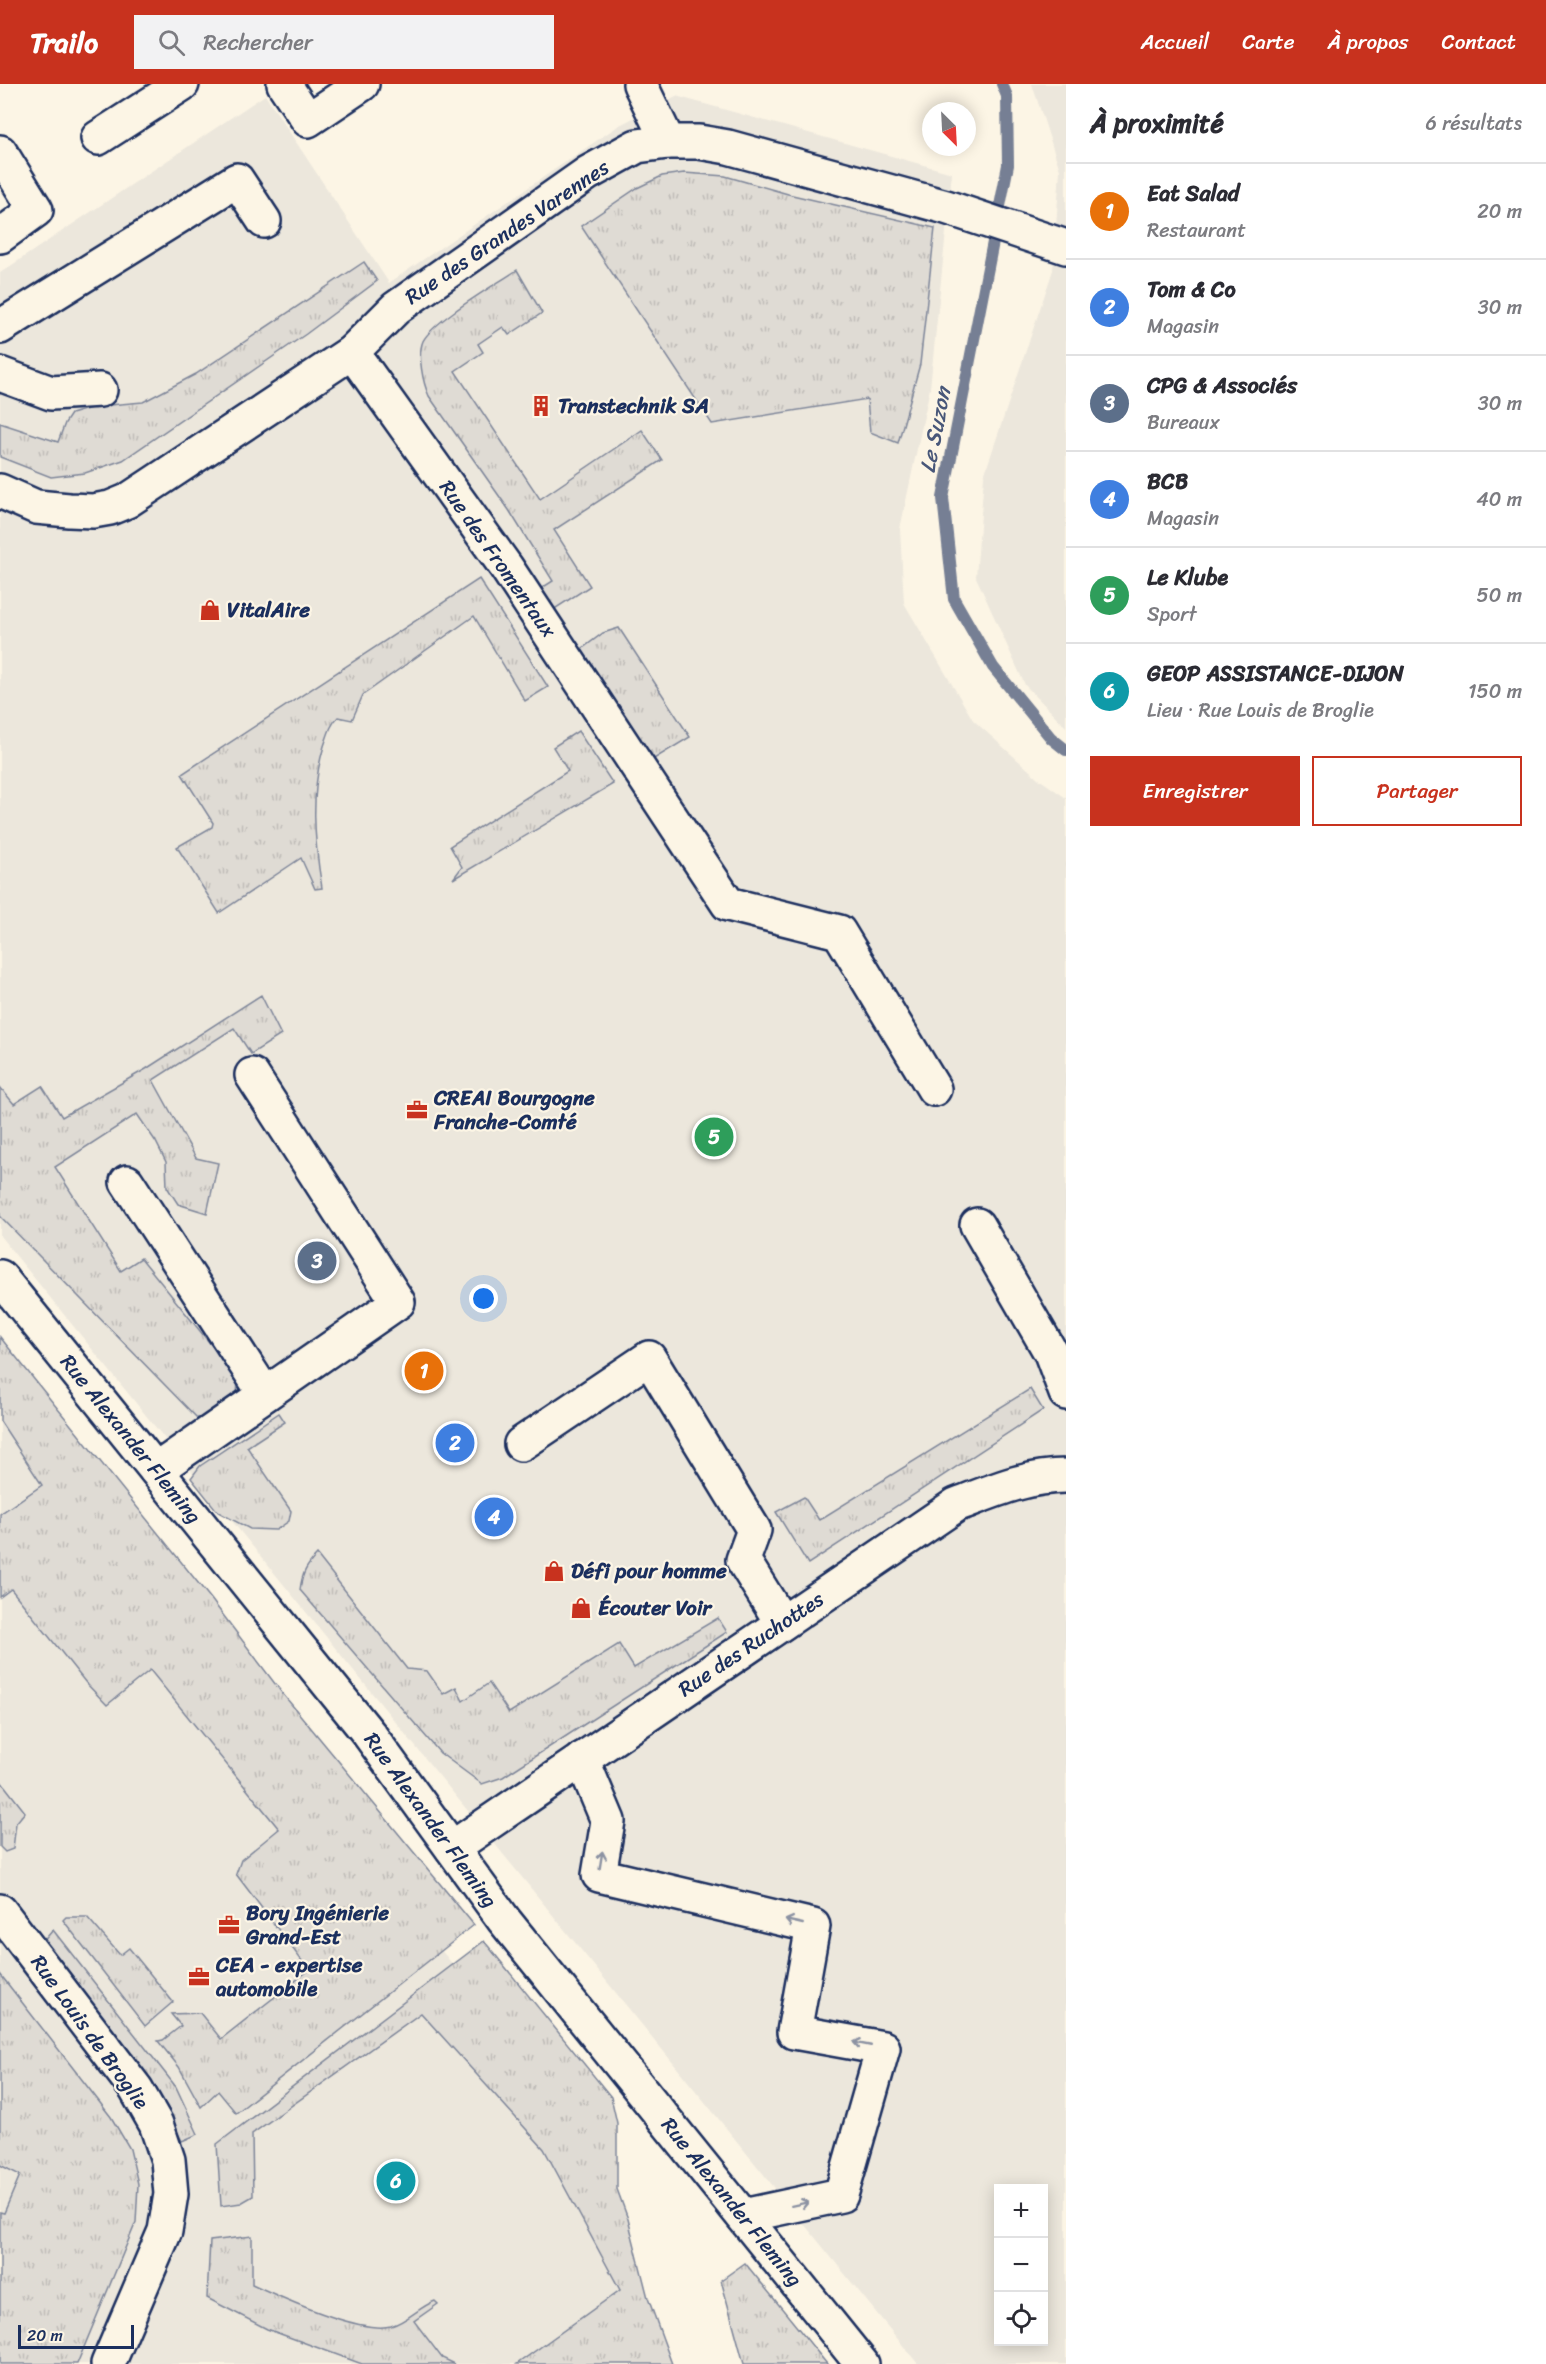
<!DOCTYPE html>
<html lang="fr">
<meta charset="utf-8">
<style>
body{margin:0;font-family:Sriracha,sans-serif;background:#f2f2f3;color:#2b2b33}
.controls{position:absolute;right:18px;bottom:18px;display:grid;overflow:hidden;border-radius:0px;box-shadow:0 3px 15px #0003}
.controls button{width:54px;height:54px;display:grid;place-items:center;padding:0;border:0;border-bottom:2px solid #e1e1e2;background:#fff;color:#2b2b33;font:30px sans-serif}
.compass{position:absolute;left:922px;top:18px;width:54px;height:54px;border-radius:50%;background:#fff;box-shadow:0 3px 15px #0003;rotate:156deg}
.scale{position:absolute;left:18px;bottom:15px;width:116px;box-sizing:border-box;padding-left:6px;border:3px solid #1b2f5e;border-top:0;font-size:16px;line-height:21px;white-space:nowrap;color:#1b2f5e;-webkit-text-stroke:4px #fcf5e5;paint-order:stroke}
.you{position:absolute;left:484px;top:1215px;width:21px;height:21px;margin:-15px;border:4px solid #fff;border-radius:50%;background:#1a73e8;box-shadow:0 0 0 9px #1a73e833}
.badge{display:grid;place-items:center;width:39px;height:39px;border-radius:50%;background:#c8321e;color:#fff;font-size:20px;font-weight:700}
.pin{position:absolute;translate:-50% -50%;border:3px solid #fff;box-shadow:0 2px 6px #0006}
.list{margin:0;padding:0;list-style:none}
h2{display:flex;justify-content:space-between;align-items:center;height:78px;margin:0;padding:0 24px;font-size:26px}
h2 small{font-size:20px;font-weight:400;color:#7c7c81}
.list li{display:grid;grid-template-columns:39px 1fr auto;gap:18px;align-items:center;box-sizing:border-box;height:96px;padding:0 24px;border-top:2px solid #e1e1e2}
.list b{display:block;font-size:22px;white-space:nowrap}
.list p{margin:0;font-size:20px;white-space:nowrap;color:#7c7c81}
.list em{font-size:20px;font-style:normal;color:#7c7c81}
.actions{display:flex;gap:12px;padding:18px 24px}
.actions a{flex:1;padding:14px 0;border:2px solid #c8321e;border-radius:0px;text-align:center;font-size:21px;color:#c8321e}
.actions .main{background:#c8321e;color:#fff}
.icon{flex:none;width:33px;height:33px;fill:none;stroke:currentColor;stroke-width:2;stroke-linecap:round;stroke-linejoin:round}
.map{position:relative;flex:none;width:1066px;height:2280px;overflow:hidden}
header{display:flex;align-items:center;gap:36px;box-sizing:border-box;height:84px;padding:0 30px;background:#c8321e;color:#fff}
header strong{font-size:28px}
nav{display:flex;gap:33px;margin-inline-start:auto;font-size:21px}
.search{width:420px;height:54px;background:#f2f2f3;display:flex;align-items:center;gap:15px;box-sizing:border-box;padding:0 21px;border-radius:0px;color:#7c7c81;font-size:22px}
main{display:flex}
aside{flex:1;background:#fff}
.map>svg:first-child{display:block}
.built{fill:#ece7dc;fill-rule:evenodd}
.grass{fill:url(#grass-tufts);stroke:#7d8599;stroke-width:1.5}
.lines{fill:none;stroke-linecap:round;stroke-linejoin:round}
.stream{stroke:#767f94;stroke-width:12}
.minor-casing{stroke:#1b2f5e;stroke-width:38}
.minor{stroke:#fcf5e5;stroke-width:33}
.oneway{stroke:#8c92a2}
.labels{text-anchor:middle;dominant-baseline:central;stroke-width:4.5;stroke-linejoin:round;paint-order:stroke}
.street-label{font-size:21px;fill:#1b2f5e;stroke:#fcf5e5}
.poi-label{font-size:21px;font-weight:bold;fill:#1b2f5e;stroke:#fcf5e5;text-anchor:start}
.water-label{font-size:22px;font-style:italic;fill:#485779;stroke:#fcf5e5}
</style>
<header>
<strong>Trailo</strong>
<div class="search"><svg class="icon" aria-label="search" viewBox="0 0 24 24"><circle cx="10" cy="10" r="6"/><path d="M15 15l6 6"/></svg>Rechercher</div>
<nav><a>Accueil</a><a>Carte</a><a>À propos</a><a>Contact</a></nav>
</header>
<main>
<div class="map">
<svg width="1066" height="2280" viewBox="0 0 1066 2280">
<defs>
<pattern id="grass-tufts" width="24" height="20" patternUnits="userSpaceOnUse" patternTransform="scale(1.5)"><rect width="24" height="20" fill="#dfdbd4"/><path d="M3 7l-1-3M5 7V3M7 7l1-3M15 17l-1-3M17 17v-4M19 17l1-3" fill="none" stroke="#bfbcb8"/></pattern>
</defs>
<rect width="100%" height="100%" fill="#fcf5e5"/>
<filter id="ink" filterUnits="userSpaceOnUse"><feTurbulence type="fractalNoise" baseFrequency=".0167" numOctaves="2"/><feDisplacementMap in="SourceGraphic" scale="12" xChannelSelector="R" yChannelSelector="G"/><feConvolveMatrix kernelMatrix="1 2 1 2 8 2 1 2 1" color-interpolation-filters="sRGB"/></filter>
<g filter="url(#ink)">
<g class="built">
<path d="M1032,0h34v643l-41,-42 -49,-108 8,-101 69,-206 7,-100z"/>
<path d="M265,11l124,188 229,-157 58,-30 276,77 -22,215 -30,141 4,74 69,117 66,59 27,19v1566h-148l-918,-1128v-963zM999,2104h45v154h-45z"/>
<path d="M0,1335l455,548 174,333 -100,64h-529z"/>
</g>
<g class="grass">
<path d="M684,89l41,3 63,18 147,34 -15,136 -22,79 -28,-11 -3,-33 -155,25 -131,-198 56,-38 25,-12z"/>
<path d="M364,178l13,19 -71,53 -183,126 -38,13 -34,4 -51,-20v-34l58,19 7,-19 6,-9 27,-8 45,-4 53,-28z"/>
<path d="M517,186l25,43 -33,22 -6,-8 -25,17 5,8 -28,19 85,128 102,-69 20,30 -108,70 36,56 -40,26 -13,-21 16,-10 -44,-71 -80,-114c-6,-13 -12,-41 -6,-55 11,-21 72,-56 94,-71z"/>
<path d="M479,495l69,108 -23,14 -51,-85 -111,79 -11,25 -14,-3c-8,8 -10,18 -14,29 -14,46 -10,94 -2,142l-7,1 -14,-31 -82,55 -42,-66 35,-20 1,-4 -31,-49z"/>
<path d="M619,544l71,109 -41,25 -70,-111 24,-18z"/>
<path d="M578,647l35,53 -160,95 9,-12 -12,-21 118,-75 -15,-24z"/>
<path d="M261,911l20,40 -30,19 -17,-26 -81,52 43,78 22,5 -11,50 -29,-9 -11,-17 -1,-25 -10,-20 -19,-28 -82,53 66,104 20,-13 97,120 -1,19 -36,25 -201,-206v-129l14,17 28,-18 20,31 84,-48z"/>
<path d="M0,1253l211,262 71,94 192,232 -238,188 -18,-22 -17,16 -22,-40 -21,-26 5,-1 18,-14 -10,-12 29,-1 21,26 88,-69 -73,-96 5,-14 38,-31 -129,-159 -43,35 -21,-22 -75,-94 -11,8v-83l42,-29 -42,-64z"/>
<path d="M1030,1305l13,21 -235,154 -32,-52 28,-15 15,23z"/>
<path d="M279,1329l6,9 -38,25 44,64 -2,10 -13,9 -26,-1 -32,-17 -27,-34 9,-12z"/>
<path d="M317,1471l90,114 20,2 16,23 13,-7 7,14 26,-18 20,30 110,-69 15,24 84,-50 9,14 -224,145 -21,7 -42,-31 -140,-163c2,-16 6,-24 17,-35z"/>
<path d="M0,1696l25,32 -9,11 -3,26 -8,3 -5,-5z"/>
<path d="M66,1833h21l33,38 9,-7 44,54 -28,24 -82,-106z"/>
<path d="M53,1846l123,157 22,47 -16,7 -22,-44 -11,-17 -107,-137z"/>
<path d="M484,1857l127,156 6,26v66l11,30 20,79 24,66h-155l103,-74 -76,-141 -123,-136 -169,121 1,62 -12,7 -20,3 -4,-62z"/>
<path d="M0,1890l111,143 19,32 8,35 -2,38 -59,142h-77v-152l4,1 16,-38 -20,-10z"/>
<path d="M252,2152v48c30,14 108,50 139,42 17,-5 28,-19 44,-25l3,3 -24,17 28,37 13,6h-93l-95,-35 -60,-31 3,-57z"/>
<path d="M745,2179l82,101h-83l-23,-84z"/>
</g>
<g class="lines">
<path class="stream" d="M1002,0l5,12 1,69 -65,333 11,101 39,68 58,71 15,12"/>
<defs>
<g id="minor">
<path d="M284,0l24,36 54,-36"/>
<path d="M640,0l28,58"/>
<path d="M98,54l84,-54"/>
<path d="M0,68l36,58 -36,26"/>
<path d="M0,243l237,-147 27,41"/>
<path d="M352,268l154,215 222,337 111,28 95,157"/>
<path d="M0,290l51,19 49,-3"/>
<path d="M0,407l36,16 33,3 24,1 17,-3 17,-7 225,-149 44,-44 192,-135 49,-27 31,-4h31l29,5 218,60 120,40"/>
<path d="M127,1098l138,212"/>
<path d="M977,1141l74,128 15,40"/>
<path d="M0,1193l369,457 135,186 358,444"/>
<path d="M521,1360l128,-86 105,172 -11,30 39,63"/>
<path d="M156,1386l242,-168 -146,-227"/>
<path d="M582,1675l26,62 -9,54 214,51 -19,106 89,16 -42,147 -98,21"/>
<path d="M452,1764l504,-343c37,-14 70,-29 110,-29"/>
<path d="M0,1827l136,178 20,35 12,36 3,34 -6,37 -57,133"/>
</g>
</defs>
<use href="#minor" class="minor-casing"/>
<use href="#minor" class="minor"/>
</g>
<defs><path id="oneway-shaft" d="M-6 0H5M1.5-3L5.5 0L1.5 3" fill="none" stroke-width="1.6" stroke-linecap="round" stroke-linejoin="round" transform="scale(1.5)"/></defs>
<g class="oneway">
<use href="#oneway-shaft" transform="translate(601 1776) rotate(-81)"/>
<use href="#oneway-shaft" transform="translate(794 1838) rotate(-167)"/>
<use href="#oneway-shaft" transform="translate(862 1960) rotate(-169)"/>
<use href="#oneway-shaft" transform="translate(800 2120) rotate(-12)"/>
</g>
</g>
<defs>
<symbol id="building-bare" viewBox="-9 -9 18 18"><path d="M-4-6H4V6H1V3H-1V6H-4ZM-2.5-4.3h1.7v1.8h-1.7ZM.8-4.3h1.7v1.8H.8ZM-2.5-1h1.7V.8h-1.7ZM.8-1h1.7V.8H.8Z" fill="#c8321e" stroke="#fcf5e5" stroke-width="2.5" paint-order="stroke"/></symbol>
<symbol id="shop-bare" viewBox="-9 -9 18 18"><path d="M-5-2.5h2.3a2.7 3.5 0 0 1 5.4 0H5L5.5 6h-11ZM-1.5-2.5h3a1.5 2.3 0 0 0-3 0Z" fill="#c8321e" stroke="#fcf5e5" stroke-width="2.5" paint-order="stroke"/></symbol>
<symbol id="office-bare" viewBox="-9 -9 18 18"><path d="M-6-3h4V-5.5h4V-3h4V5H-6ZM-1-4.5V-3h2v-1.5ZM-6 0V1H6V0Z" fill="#c8321e" stroke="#fcf5e5" stroke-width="2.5" paint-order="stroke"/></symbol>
</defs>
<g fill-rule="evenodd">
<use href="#building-bare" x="526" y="307" width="30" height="30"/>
<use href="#shop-bare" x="195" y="511" width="30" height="30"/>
<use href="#office-bare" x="402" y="1011" width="30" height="30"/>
<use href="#shop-bare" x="539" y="1472" width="30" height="30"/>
<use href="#shop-bare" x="566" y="1509" width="30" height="30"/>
<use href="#office-bare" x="214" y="1826" width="30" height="30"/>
<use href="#office-bare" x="184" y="1878" width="30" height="30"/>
</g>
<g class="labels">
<g class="street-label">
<text transform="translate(507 148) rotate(-34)">Rue des Grandes Varennes</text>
<text transform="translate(498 475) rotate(55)">Rue des Fromentaux</text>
<text transform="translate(131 1355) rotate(51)">Rue Alexander Fleming</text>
<text transform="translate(751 1560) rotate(-34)">Rue des Ruchottes</text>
<text transform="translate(431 1736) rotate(54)">Rue Alexander Fleming</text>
<text transform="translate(90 1948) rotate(54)">Rue Louis de Broglie</text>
<text transform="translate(732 2118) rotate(51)">Rue Alexander Fleming</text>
</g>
<g class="poi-label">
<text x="558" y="322">Transtechnik SA</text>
<text x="227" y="526">VitalAire</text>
<text x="434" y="1014">CREAI Bourgogne<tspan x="434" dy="24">Franche-Comté</tspan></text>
<text x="571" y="1487">Défi pour homme</text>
<text x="598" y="1524">Écouter Voir</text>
<text x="246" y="1829">Bory Ingénierie<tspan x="246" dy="24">Grand-Est</tspan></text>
<text x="216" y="1881">CEA - expertise<tspan x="216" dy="24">automobile</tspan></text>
</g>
<g class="water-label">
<text transform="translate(935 346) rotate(-79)">Le Suzon</text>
</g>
</g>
</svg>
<div class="controls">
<button>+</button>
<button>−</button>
<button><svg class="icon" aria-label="locate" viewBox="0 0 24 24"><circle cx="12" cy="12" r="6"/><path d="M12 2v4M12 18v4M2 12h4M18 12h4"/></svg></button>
</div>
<svg class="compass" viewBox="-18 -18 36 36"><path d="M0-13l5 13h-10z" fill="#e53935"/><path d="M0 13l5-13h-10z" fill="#7c7c81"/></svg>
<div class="scale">20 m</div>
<div class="you"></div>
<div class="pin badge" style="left:424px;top:1287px;background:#e8710a">1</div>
<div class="pin badge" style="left:455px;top:1359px;background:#3f7fe0">2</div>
<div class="pin badge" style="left:317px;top:1177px;background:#5c6f8a">3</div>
<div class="pin badge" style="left:494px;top:1433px;background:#3f7fe0">4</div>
<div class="pin badge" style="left:714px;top:1053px;background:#2e9e5b">5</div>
<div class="pin badge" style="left:396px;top:2097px;background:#0f9aa8">6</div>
</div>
<aside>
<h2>À proximité<small>6 résultats</small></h2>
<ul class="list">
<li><span class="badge" style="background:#e8710a">1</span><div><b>Eat Salad</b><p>Restaurant</p></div><em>20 m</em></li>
<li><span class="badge" style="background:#3f7fe0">2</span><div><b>Tom &amp; Co</b><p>Magasin</p></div><em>30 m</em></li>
<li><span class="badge" style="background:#5c6f8a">3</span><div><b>CPG &amp; Associés</b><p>Bureaux</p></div><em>30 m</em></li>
<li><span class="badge" style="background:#3f7fe0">4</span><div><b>BCB</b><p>Magasin</p></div><em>40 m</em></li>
<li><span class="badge" style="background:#2e9e5b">5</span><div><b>Le Klube</b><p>Sport</p></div><em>50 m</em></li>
<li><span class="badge" style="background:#0f9aa8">6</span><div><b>GEOP ASSISTANCE-DIJON</b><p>Lieu · Rue Louis de Broglie</p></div><em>150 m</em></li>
</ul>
<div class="actions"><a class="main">Enregistrer</a><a>Partager</a></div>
</aside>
</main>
